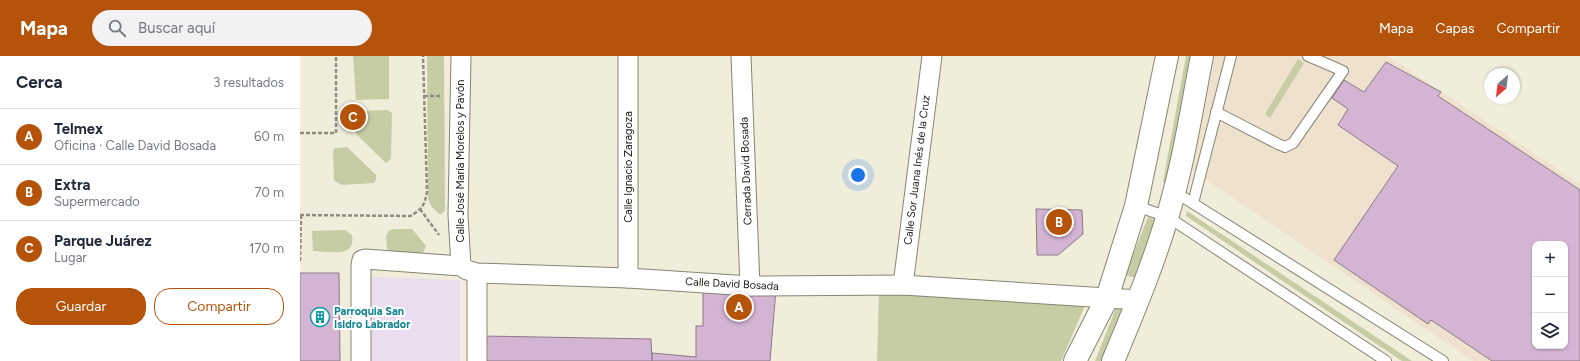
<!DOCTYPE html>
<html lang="es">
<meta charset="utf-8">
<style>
body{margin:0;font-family:Figtree,sans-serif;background:#f2f2f3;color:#1f2937}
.controls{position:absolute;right:12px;bottom:12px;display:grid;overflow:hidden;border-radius:8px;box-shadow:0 1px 3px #0004}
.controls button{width:36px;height:36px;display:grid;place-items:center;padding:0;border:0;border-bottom:1px solid #e0e1e3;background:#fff;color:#1f2937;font:20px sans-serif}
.compass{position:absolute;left:1184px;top:12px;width:36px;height:36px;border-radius:50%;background:#fff;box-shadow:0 1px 3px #0004;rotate:208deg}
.you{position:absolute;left:558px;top:119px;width:14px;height:14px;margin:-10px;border:3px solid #fff;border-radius:50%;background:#1a73e8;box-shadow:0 0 0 6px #1a73e833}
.badge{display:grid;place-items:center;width:26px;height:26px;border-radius:50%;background:#b45309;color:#fff;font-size:13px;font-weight:700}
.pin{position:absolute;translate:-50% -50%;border:2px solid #fff;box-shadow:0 1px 4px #0006}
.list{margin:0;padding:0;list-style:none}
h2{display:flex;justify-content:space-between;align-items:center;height:52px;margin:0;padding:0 16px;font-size:17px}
h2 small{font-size:13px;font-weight:400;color:#747a83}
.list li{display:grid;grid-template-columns:26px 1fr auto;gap:12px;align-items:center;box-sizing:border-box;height:56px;padding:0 16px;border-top:1px solid #e0e1e3}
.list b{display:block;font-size:15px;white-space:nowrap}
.list p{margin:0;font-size:13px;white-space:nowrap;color:#747a83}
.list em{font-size:13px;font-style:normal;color:#747a83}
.actions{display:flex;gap:8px;padding:12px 16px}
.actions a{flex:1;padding:9px 0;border:1px solid #b45309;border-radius:16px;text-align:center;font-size:14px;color:#b45309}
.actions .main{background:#b45309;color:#fff}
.icon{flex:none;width:22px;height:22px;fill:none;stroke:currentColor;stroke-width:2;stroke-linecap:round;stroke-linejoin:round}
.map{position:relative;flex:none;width:1280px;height:305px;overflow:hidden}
header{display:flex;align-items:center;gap:24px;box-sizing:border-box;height:56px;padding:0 20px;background:#b45309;color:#fff}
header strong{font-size:19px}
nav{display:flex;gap:22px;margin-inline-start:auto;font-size:14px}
.search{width:280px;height:36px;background:#f2f2f3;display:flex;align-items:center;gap:10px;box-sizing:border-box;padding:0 14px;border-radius:22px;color:#747a83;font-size:15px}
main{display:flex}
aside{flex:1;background:#fff}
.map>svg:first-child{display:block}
.education{fill:#ebddf0}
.medical{fill:#eee1cd;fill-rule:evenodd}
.green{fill:#c6cca4}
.building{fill:#d4b4d3;stroke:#887a87;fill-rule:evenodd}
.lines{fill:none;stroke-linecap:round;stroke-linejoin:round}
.lane-casing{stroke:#878473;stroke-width:12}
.street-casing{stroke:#878473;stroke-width:21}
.secondary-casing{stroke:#878473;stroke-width:24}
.path{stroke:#8f8d80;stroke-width:2.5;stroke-dasharray:4 2;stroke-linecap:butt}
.lane{stroke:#fff;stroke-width:10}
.street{stroke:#fff;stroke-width:19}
.secondary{stroke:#fff;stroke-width:22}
.labels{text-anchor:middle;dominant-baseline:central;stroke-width:4;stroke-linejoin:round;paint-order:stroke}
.street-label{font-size:11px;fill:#1c1b14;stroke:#fff}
.culture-label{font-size:11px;font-weight:bold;fill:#0d838f;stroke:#fff;text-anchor:start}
</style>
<header>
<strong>Mapa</strong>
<div class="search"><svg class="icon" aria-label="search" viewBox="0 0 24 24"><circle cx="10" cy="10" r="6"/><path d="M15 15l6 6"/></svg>Buscar aquí</div>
<nav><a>Mapa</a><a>Capas</a><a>Compartir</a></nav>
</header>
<main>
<aside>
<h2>Cerca<small>3 resultados</small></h2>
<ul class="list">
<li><span class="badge">A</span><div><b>Telmex</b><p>Oficina · Calle David Bosada</p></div><em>60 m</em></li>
<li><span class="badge">B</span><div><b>Extra</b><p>Supermercado</p></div><em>70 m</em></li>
<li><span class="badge">C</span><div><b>Parque Juárez</b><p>Lugar</p></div><em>170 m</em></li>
</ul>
<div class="actions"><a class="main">Guardar</a><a>Compartir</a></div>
</aside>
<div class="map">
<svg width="1280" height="305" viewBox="0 0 1280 305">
<rect width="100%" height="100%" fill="#f1eddb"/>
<path class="education" d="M72,221l88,3v81h-89z"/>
<path class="medical" d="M909,0h176l4,1 191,127v177h-107l-287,-195zM1235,188h30v102h-30z"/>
<g class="green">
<path d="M53,0h36v43l-33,1z"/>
<path d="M127,0h17l1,154 -3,4h-3c-5,-5 -10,-9 -11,-17z"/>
<path d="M886,0h5l-23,128 -5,-2z"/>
<path d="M998,3l6,4 -34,55 -5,-4z"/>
<path d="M87,54l5,3 -1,45 -1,2 -4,3 -28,-27c-4,-6 -6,-13 -5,-21l5,-4z"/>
<path d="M47,91l29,28v5l-2,3 -32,2 -6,-3 -2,-2 -1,-29 2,-3z"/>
<path d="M887,155l225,150h-10l-216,-145z"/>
<path d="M848,161l13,5 -25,56 -11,-3z"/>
<path d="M93,173h19l14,17 -3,7h-30l-6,-4 -1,-13 3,-5z"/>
<path d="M45,174l7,5c4,24 -23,16 -39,16l-1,-20z"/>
<path d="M579,234l208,11 -26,60h-184z"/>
<path d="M818,247l9,2 -22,56h-10z"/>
</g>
<g class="building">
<path d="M1086,6l55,30 -3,4 142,94v171h-88l-61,-41 -3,4 -94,-64 64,-94 -60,-41 10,-16 -16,-11 12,-18 20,12zM1235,188h30v102h-30z"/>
<path d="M736,153l46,1 1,24 -25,21h-21z"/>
<path d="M0,217h39l1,88h-40z"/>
<path d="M403,230l73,3 -6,72h-118v-8l44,4v-31h7z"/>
<path d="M183,280l168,3 1,22h-169z"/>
</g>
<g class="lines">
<defs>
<g id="lane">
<path d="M916,56l62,32 7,3 8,-4 50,-72 -35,-15"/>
<path d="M875,136l268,169"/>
<path d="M893,147l38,-147"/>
<path d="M836,150l32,11 218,144"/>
</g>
<g id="street">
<path d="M161,0l-3,159 3,51"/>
<path d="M328,0v222"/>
<path d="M441,0l9,230"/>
<path d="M603,229l29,-229"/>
<path d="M61,305v-96l1,-5 3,-1 96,7 6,4 10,3 151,5 122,8 153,-1 236,15"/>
<path d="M177,305v-88"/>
</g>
<g id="secondary">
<path d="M775,305l32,-63 29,-92 31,-150"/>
<path d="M813,305c23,-55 46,-110 61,-168 12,-44 19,-92 28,-137"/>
</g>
</defs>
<use href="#lane" class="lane-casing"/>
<use href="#street" class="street-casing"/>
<use href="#secondary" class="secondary-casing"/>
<g class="path">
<path d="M124,40h18"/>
<path d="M0,77h36v-77"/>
<path d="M120,153l19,26"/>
<path d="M0,159l110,1c12,-6 15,-12 17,-24l-4,-136"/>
<path d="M0,205l1,-46"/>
</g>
<use href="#lane" class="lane"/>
<use href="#street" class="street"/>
<use href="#secondary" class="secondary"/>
</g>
<defs>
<symbol id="building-ring" viewBox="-11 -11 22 22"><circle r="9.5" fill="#fff" stroke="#0f9aa8" stroke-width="1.5"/><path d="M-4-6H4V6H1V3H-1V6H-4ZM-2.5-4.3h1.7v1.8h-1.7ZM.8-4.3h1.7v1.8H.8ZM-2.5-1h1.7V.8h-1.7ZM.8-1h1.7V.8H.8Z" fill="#0f9aa8"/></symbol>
</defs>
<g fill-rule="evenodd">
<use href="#building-ring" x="9" y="250" width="22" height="22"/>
</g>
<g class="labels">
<g class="street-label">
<text transform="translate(160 105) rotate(-90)">Calle José María Morelos y Pavón</text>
<text transform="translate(328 111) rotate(-90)">Calle Ignacio Zaragoza</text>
<text transform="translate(617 114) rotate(-83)">Calle Sor Juana Inés de la Cruz</text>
<text transform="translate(446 115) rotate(-92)">Cerrada David Bosada</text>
<text transform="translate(432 228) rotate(3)">Calle David Bosada</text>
</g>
<g class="culture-label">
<text x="34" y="255">Parroquia San<tspan x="34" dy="13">Isidro Labrador</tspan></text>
</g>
</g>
</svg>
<div class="controls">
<button>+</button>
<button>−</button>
<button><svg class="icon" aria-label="layers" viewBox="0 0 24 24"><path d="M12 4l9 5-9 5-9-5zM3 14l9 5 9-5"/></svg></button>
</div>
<svg class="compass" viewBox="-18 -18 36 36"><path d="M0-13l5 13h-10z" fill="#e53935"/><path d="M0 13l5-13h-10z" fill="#747a83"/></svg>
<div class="you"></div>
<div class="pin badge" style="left:439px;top:251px">A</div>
<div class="pin badge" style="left:759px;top:166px">B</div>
<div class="pin badge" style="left:53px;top:61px">C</div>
</div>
</main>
